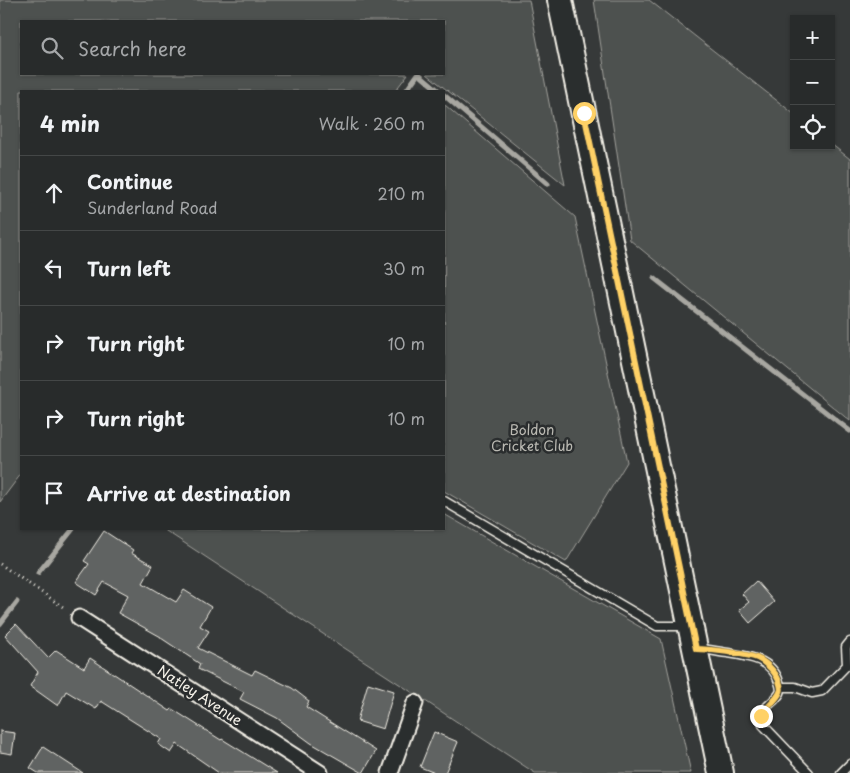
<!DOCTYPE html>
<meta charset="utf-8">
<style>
body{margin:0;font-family:"Playpen Sans",sans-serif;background:#343737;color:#f1f3f6}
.controls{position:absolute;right:15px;top:15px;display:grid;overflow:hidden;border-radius:0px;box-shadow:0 1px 4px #0004}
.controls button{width:45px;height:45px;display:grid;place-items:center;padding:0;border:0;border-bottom:1px solid #444747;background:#282b2b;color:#f1f3f6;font:25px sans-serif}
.stop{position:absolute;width:15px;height:15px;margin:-11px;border:4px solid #ffd166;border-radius:50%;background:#fff}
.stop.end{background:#ffd166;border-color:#fff;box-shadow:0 1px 5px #0008}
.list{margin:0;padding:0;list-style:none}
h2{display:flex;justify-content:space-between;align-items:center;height:65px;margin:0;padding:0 20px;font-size:21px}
h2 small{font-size:16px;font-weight:400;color:#a5a7a9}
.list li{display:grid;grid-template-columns:32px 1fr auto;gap:15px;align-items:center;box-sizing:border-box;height:75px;padding:0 20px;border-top:1px solid #444747}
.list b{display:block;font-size:19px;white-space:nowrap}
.list p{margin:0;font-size:16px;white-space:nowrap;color:#a5a7a9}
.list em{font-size:16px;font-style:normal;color:#a5a7a9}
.icon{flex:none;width:28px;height:28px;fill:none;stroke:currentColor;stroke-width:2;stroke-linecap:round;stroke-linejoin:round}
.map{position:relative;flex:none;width:850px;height:773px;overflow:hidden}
.search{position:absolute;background:#282b2b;box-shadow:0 1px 4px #0004;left:20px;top:20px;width:425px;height:55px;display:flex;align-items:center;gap:12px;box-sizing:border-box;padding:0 18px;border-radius:0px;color:#a5a7a9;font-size:19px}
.panel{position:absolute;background:#282b2b;box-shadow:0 1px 4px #0004;left:20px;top:90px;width:425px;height:440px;border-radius:0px}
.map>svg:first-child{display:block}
.green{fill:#4e514f;stroke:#a1a19c}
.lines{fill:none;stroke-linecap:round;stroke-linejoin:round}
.stream{stroke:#a8a7a1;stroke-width:5}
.building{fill:#616362;stroke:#f4f1e8}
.lane-casing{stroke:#f4f1e8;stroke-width:11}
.street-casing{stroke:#f4f1e8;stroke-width:19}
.primary-casing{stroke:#f4f1e8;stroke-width:28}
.path{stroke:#f4f1e8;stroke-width:3;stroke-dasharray:1 4;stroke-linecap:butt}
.lane{stroke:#2a2d2e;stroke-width:8}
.street{stroke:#2a2d2e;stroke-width:15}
.primary{stroke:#2a2d2e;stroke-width:24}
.route{stroke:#ffd166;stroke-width:6}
.labels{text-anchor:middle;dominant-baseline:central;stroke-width:5;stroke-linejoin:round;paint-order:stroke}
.park-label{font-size:14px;fill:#bab9b2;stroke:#2a2d2e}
.street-label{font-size:14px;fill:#f4f1e8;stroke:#2a2d2e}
</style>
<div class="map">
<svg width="850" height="773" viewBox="0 0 850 773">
<rect width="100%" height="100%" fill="#363939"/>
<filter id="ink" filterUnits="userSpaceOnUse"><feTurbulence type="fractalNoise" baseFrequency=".02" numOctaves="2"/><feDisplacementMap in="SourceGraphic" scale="10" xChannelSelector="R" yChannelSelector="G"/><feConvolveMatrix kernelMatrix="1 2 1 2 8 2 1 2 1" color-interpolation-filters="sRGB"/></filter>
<g filter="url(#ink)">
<g class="green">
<path d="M0,0h529l36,185 -138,-111h17v-53h-423v53h387l-13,17h-374v383l-21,28z"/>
<path d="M594,0h55l145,114v32h37v-2l19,15v262l-220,-181z"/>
<path d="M445,105l130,112 52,245 -61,100 -122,-71z"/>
<path d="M444,514l217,125 30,134h-156l-372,-244h281z"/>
</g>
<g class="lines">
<g class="stream">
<path d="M419,74l20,17"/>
<path d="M406,91l12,-17"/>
<path d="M444,95l104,89"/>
<path d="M654,278l196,153"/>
<path d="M38,573l35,-44"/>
<path d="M0,624l17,-22"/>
</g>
</g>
<g class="building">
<path d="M104,531l29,19 -2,3 22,12 -10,18 33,19 8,-12 27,17 -11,19 9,5 -11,17 54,27 3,-5 37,18 17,13 -3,6 70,44 -13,22 -52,-30 -34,-25 -37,-19 4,-7 -46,-23 2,-5 -39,-26v-1l-43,-24 10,-18 -24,-13 -8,13 -20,-13 13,-18 -5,-3z"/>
<path d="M756,581l18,21 -24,21 -11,-13 10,-8 -7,-8z"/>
<path d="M16,624l32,34 8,-8 28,18 6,-10 80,53 2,-2 49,31 1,-1 55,34h-58l-42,-29 -6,9 -13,-9 3,-5 -60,-38 -5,8 -30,-18 -8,15 -28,-20 8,-14 -33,-37z"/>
<path d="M368,683l26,8 -11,38 -26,-8z"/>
<path d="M0,731l15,2 -3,21 -12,-2z"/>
<path d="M434,732l24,10 -13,31h-10l-15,-6z"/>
<path d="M43,747l40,26h-45l-8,-5z"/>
</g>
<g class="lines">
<defs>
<g id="lane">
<path d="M444,501l213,125h32"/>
<path d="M697,649c11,0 21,3 31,4 20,3 44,6 51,29 1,3 3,7 1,11 -8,13 -21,13 -17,32l46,48"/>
<path d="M781,687h14l17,6 10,-2 25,-26 -1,-18 4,-5"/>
<path d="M841,773l9,-9"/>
</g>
<g id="street">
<path d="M79,618l241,155"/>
<path d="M390,773l25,-70"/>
</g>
<path id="primary" d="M560,0l161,773"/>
</defs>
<use href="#lane" class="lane-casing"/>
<use href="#street" class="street-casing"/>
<use href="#primary" class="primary-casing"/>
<path class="path" d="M0,564l66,45"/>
<use href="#lane" class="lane"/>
<use href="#street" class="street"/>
<use href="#primary" class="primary"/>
</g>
</g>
<g class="lines" filter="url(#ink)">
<path class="route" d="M584,113l112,536c13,0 45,4 58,8 10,3 21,14 25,24 1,3 3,8 1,11 -3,8 -14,15 -19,24"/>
</g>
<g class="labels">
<g class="park-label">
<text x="532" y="429">Boldon<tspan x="532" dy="16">Cricket Club</tspan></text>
</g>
<g class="street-label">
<text transform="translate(200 695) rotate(33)">Natley Avenue</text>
</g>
</g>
</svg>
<div class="controls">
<button>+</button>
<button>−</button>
<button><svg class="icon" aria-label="locate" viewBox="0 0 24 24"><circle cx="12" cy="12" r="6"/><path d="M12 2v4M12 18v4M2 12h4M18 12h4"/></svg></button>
</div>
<div class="stop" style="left:584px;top:113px"></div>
<div class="stop end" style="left:761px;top:716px"></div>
<div class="search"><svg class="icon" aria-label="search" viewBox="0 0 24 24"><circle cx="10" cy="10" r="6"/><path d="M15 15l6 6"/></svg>Search here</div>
<section class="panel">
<h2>4 min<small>Walk · 260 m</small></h2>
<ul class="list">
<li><svg class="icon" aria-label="ahead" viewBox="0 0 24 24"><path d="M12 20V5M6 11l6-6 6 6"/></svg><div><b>Continue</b><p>Sunderland Road</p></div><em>210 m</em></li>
<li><svg class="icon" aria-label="left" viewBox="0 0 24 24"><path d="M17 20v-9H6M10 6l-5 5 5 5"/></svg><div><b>Turn left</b></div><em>30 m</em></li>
<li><svg class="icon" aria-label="right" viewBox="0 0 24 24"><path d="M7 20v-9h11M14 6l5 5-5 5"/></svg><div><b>Turn right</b></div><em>10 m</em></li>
<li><svg class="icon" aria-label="right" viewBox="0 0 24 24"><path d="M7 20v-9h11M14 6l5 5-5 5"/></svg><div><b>Turn right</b></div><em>10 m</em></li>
<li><svg class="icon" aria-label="arrive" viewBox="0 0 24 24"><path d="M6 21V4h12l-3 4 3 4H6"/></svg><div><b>Arrive at destination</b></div></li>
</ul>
</section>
</div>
